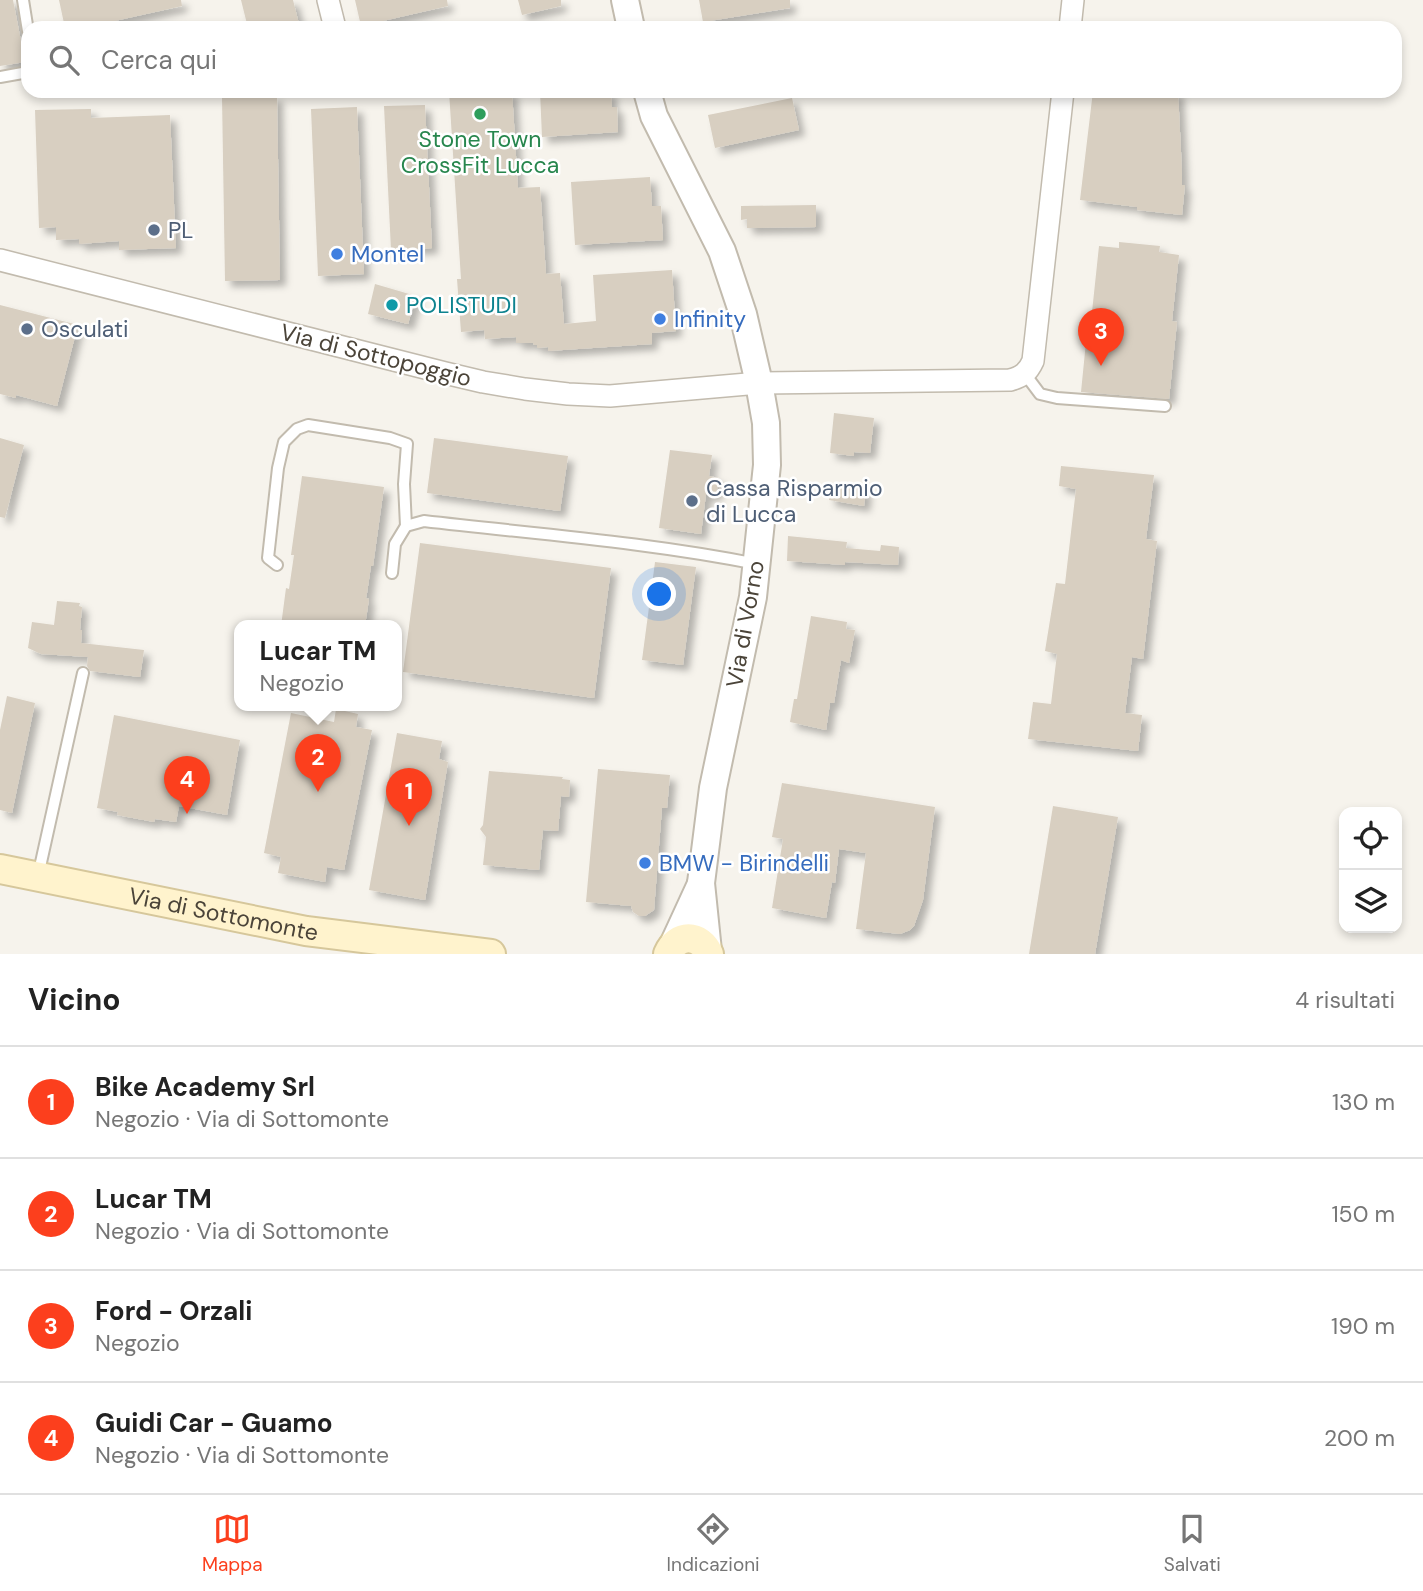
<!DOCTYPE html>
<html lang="it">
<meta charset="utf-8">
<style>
body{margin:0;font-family:"DM Sans",sans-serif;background:#f6f6f6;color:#222}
.controls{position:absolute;right:21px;bottom:21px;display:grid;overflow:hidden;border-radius:14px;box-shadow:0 4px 10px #0003}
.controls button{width:63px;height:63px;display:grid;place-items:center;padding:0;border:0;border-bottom:2px solid #e0e0e0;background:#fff;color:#222;font:35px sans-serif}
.you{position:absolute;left:660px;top:595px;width:24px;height:24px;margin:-18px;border:5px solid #fff;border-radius:50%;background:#1a73e8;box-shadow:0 0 0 10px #1a73e833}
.badge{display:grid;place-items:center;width:46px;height:46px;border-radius:50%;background:#fc3f1d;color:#fff;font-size:23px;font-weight:700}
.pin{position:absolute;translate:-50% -58px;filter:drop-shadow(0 2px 4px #0008)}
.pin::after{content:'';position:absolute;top:37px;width:24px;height:21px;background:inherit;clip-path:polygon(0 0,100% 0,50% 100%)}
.popup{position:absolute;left:234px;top:620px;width:168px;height:91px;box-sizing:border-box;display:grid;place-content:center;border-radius:14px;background:#fff;filter:drop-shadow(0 2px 5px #0005);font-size:23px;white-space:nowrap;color:#767676}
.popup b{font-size:26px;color:#222}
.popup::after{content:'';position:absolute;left:50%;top:100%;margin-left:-14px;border:14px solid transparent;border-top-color:#fff}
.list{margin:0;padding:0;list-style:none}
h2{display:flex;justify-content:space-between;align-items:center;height:91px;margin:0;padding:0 28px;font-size:30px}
h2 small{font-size:23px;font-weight:400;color:#767676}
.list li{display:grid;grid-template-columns:46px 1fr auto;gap:21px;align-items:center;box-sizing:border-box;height:112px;padding:0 28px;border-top:2px solid #e0e0e0}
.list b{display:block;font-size:26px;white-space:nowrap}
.list p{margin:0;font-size:23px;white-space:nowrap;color:#767676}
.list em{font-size:23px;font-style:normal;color:#767676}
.icon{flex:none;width:38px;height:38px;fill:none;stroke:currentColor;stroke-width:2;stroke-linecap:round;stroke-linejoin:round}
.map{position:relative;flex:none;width:1423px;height:954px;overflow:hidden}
.search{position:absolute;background:#fff;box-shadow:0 4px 10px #0003;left:21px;right:21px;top:21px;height:77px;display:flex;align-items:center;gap:18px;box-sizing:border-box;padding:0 24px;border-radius:21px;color:#767676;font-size:26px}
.sheet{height:539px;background:#fff}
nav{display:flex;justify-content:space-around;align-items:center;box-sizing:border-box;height:98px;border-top:2px solid #e0e0e0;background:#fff;font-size:19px;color:#767676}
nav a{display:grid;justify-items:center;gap:4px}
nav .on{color:#fc3f1d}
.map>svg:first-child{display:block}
.building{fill:#d8cfc1;filter:url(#shadow)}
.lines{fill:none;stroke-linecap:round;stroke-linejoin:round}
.service-casing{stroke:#c2bbae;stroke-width:14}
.minor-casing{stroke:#c2bbae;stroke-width:24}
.tertiary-casing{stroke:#c2bbae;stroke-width:30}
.secondary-casing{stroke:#d6c79b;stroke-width:32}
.service{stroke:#fff;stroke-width:10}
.minor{stroke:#fff;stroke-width:21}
.tertiary{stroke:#fff;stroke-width:26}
.secondary{stroke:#fff3cd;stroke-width:28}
.leisure-dot{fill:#2e9e5b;stroke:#fff;stroke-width:2.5}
.service-dot{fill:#5c6f8a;stroke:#fff;stroke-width:2.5}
.shop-dot{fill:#3f7fe0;stroke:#fff;stroke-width:2.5}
.culture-dot{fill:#0f9aa8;stroke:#fff;stroke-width:2.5}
.labels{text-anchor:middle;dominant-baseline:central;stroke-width:5;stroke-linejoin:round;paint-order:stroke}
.leisure-label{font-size:23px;fill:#27864d;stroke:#fff}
.service-label{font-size:23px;fill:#4e5e75;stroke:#fff;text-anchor:start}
.shop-label{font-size:23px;fill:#366cbe;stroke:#fff;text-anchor:start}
.culture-label{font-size:23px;fill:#0d838f;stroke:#fff;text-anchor:start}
.street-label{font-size:23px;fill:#4b4439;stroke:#fff}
</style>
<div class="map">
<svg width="1423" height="954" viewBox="0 0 1423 954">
<defs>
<filter id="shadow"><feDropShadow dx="6" dy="6" stdDeviation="3.5" flood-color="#0004"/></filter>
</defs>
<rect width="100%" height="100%" fill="#f6f3ec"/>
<g class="building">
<path d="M0,0h13l12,62 -25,4z"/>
<path d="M59,0h122l1,6 -99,22h-18z"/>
<path d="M241,0h52l7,28h-52z"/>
<path d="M355,0h92l1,6 -87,20z"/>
<path d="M518,0h43v6l-39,9z"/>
<path d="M699,0h91v8l-87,14z"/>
<path d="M449,91h63l6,97 22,-1 6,87 14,-1 4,51 32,-3 -3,-46 79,-5 4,61 -24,2v11l-104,7v-4l-11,1v-3h-3l-1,-2h-17v-6l-31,2 -1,-9 -23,2 -4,-53h4z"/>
<path d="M540,91h71l1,16h5l1,25 -76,5z"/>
<path d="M1093,91h85l4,81v13h3l-3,30 -45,-5v-3l-57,-7z"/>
<path d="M277,96l3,184 -55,1 -3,-184z"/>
<path d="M792,98l7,32 -84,18 -7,-33z"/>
<path d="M425,105l7,143 -41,2 -7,-144z"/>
<path d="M357,107l7,167 -46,2 -7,-167z"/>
<path d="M91,109v9l79,-3 6,133 -57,2v-9l-40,3v-5l-23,1v-13l-17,1 -4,-118z"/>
<path d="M650,177l2,29h9l2,34 -88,5 -4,-63z"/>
<path d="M816,205v22l-69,1v-9l-6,1v-14z"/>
<path d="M1119,242l41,4 -1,6 20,3 -7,66 5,1 -8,77 -88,-7 8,-80h3l7,-66 20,2z"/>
<path d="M375,284l41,12 -8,28 -40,-10z"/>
<path d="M0,305l78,20 -21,81 -41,-11v3l-16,-4z"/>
<path d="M834,413l40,5 -4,35 -16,-1v4l-24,-3z"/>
<path d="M0,438l24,7 -19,73 -5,-1z"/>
<path d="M434,438l134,18 -8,55 -133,-18z"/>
<path d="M670,450l42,5 -3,21 10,2 -3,17 -10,-1 -5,40 -42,-6z"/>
<path d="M1061,466l93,9 -8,64 11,2 -14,118 -11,-2 -7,56 17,2 -4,36 -110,-12 5,-37 18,2 6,-50 -12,-3 11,-68 9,1 11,-95 -17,-3z"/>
<path d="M302,476l82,11 -11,79h-2l-4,27 -1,5 3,1 -4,27h-84l5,-38 3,1 5,-34h-3z"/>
<path d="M838,484l28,5 -2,17 -35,-6 1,-13 8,1z"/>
<path d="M788,536l59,6 -1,6 34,3 1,-6 18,2 -1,18 -53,-3v3l-58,-4z"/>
<path d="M420,543l191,25 -17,130 -191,-26z"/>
<path d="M655,562l41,5 -13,98 -41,-5z"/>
<path d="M57,601l23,2 -1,3 3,1 -2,23h2l-1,13 63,7 -4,27 -50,-6 -3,-5 1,-9 -47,-3 -13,-6 4,-26 22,3z"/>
<path d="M811,616l36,6 -1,7 9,1 -6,33 -8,-3 -7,43h-4l-4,27 -36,-8 4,-23h3z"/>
<path d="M7,696l28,7 -23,110 -12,-3v-80z"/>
<path d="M336,709l22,5 -2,13 16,3 -28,140 -17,-3 -2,15 -47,-9 3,-16 -17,-4 27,-140 43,9z"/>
<path d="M114,715l126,25 -13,75 -48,-9 -3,16 -21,-3 -1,3 -37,-7 1,-3 -21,-4z"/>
<path d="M397,733l45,8 -3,18 9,3 -23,138 -56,-10z"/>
<path d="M598,769l72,6 -3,33h-5l-8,102 -9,6h-6l-6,-4 -2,-6 -45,-4z"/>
<path d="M489,771l74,6 -1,2 8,1 -1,17 -8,-1 -3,35 -15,-1 -4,40 -56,-5 3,-28 -6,-8 3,-4z"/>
<path d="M782,783l153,24 -12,93 -9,26 -4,4 -10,4 -44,-5 10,-76 -27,-4 -4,34 -3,-1 -6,36 -54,-10 11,-69 -11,-2z"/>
<path d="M1053,806l65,11 -23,137h-66z"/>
</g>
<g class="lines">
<defs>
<g id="service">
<path d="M23,0l5,31"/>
<path d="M0,77l28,-5"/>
<path d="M1025,374l15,20 17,4 108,8"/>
<path d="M277,565l-9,-7 10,-90 6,-26 13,-13 11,-4 82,13 17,6 -3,40 2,42"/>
<path d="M392,573l3,-29 11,-18 18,-5c111,13 223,21 333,43"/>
<path d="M38,876l45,-203"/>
</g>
<g id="minor">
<path d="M328,0l7,28"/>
<path d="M1070,28l3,-28"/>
<path d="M0,260l445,113 38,9 42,7 43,5 42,2 149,-13 251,-3c12,-3 18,-8 23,-19l30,-270"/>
</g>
<g id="tertiary">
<path d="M625,0l6,28"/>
<path d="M647,91l7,25 68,135 21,63 16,69 7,40 1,42 -14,132 -40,191 -12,95 7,68"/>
<path d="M672,947l29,-63"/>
</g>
<g id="secondary">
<path id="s1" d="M0,869l306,62 185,23"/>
<path d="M668,954c9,-21 32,-21 41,0"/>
</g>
</defs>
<use href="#service" class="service-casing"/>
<use href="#minor" class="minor-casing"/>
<use href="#tertiary" class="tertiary-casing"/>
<use href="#secondary" class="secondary-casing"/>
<use href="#service" class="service"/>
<use href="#minor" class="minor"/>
<use href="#tertiary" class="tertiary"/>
<use href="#secondary" class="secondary"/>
</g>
<circle class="leisure-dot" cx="480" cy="114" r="7"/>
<g class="service-dot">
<circle cx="154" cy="230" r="7"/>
<circle cx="27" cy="329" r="7"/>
<circle cx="692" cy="501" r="7"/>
</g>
<g class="shop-dot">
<circle cx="337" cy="254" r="7"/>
<circle cx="660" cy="319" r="7"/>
<circle cx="645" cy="863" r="7"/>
</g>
<circle class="culture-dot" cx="392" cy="305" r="7"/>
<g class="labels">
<g class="leisure-label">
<text x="480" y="139">Stone Town<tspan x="480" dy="26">CrossFit Lucca</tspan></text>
</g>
<g class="service-label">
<text x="168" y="230">PL</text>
<text x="41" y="329">Osculati</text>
<text x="706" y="488">Cassa Risparmio<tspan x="706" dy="26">di Lucca</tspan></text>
</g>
<g class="shop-label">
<text x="351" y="254">Montel</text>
<text x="674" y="319">Infinity</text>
<text x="659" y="863">BMW - Birindelli</text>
</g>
<g class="culture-label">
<text x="406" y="305">POLISTUDI</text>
</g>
<g class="street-label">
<text transform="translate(376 355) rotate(14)">Via di Sottopoggio</text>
<text transform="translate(745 624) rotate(-80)">Via di Vorno</text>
<text stroke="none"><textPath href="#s1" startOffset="228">Via di Sottomonte</textPath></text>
</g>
</g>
</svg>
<div class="controls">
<button><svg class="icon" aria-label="locate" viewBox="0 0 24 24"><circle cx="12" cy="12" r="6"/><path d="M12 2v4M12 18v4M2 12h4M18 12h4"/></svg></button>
<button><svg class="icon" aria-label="layers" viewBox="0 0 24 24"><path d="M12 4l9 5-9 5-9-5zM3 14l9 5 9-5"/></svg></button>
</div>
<div class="you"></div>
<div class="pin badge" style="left:409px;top:826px">1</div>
<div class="pin badge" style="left:318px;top:792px">2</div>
<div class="popup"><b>Lucar TM</b>Negozio</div>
<div class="pin badge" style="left:1101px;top:366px">3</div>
<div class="pin badge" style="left:187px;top:814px">4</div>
<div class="search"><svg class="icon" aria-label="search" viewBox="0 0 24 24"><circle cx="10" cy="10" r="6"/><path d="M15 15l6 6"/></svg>Cerca qui</div>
</div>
<section class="sheet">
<h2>Vicino<small>4 risultati</small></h2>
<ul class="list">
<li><span class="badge">1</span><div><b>Bike Academy Srl</b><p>Negozio · Via di Sottomonte</p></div><em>130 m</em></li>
<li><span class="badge">2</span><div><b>Lucar TM</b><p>Negozio · Via di Sottomonte</p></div><em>150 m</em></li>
<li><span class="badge">3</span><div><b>Ford - Orzali</b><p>Negozio</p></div><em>190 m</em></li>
<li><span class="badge">4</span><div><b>Guidi Car - Guamo</b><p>Negozio · Via di Sottomonte</p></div><em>200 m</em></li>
</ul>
</section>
<nav>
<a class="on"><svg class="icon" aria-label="map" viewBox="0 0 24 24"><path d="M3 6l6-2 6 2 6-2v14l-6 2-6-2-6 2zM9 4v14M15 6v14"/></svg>Mappa</a>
<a><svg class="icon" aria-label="directions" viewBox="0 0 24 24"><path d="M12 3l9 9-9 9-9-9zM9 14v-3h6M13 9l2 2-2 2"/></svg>Indicazioni</a>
<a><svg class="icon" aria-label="saved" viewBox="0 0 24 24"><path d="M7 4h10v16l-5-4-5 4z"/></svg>Salvati</a>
</nav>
